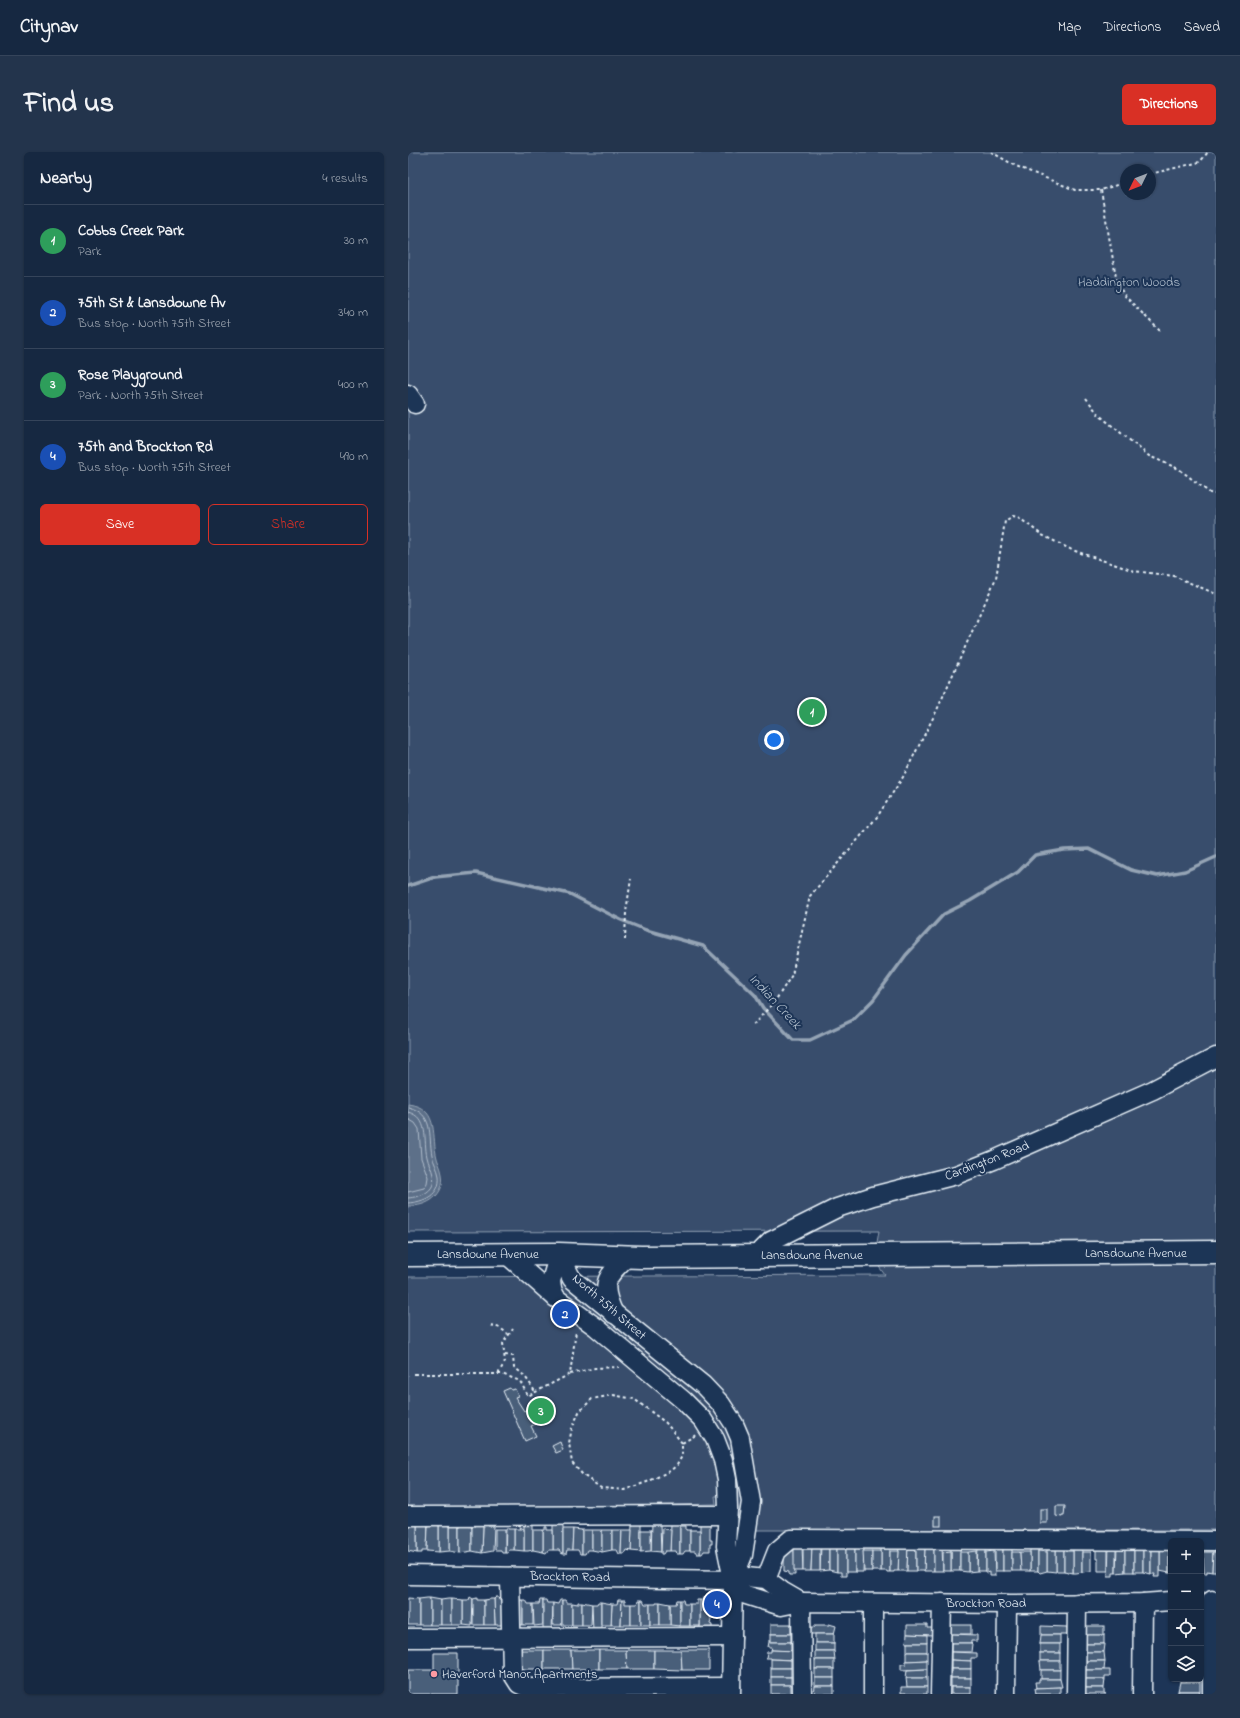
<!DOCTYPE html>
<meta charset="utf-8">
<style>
body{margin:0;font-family:"Indie Flower",sans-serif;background:#23344c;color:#f1f3f6}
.controls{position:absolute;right:12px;bottom:12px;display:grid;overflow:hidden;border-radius:6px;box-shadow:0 1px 3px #0004}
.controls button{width:36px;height:36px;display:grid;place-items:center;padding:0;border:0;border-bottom:1px solid #35445a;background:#162841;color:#f1f3f6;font:20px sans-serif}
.compass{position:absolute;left:712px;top:12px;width:36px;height:36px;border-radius:50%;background:#162841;box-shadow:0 1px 3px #0004;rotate:227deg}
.you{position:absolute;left:366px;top:588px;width:14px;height:14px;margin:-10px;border:3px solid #fff;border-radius:50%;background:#1a73e8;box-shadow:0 0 0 6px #1a73e833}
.badge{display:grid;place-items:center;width:26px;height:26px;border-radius:50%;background:#d93025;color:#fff;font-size:13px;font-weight:700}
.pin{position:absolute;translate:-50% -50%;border:2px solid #fff;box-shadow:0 1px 4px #0006}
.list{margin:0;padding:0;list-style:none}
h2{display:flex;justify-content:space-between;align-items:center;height:52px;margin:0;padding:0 16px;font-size:17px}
h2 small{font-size:13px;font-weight:400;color:#9ea6b1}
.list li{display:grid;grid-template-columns:26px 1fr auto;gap:12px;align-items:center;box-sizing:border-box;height:72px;padding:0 16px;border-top:1px solid #35445a}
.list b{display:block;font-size:15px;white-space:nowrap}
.list p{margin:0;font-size:13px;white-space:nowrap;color:#9ea6b1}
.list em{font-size:13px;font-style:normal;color:#9ea6b1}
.actions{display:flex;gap:8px;padding:12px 16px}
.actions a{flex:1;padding:9px 0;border:1px solid #d93025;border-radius:6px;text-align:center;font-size:14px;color:#d93025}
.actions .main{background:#d93025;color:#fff}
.icon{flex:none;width:22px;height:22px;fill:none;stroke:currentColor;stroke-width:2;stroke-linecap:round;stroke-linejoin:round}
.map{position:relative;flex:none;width:808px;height:1542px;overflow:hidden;border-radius:6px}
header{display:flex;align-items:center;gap:24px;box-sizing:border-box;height:56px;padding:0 20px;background:#162841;border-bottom:1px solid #35445a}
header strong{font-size:19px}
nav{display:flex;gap:22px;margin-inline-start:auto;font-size:14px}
.intro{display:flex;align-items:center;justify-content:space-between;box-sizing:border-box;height:96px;padding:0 24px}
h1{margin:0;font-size:28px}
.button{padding:10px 18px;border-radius:6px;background:#d93025;color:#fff;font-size:14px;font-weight:700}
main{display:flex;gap:24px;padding:0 24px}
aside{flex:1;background:#162841;border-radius:6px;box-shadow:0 1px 3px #0004}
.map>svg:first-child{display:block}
.green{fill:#374d6c;stroke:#909fb2;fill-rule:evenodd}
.water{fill:#5d7089;stroke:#95a4b5}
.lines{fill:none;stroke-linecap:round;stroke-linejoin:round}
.shore{stroke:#b0bdcc;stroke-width:1}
.stream{stroke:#95a4b5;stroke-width:3.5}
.building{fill:#495e7a;stroke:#e8f1f8}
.minor-casing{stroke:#e8f1f8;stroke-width:21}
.major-casing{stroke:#e8f1f8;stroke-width:25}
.path{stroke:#e8f1f8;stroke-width:2;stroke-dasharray:3 3;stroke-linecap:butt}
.minor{stroke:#1d3557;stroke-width:18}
.major{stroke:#1d3557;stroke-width:22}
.poi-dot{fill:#ff9aa2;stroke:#1d3557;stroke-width:1.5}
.labels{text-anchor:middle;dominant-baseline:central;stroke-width:4;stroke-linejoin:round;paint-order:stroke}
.park-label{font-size:13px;fill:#b3c0ce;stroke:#1d3557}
.street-label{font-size:13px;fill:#e8f1f8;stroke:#1d3557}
.poi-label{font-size:13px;fill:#e8f1f8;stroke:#1d3557;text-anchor:start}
.water-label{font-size:14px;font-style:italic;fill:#b7c4d1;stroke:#1d3557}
</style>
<header>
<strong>Citynav</strong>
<nav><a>Map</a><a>Directions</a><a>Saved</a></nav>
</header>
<div class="intro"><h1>Find us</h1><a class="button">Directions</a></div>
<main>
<aside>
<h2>Nearby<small>4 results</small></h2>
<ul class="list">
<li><span class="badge" style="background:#2e9e5b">1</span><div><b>Cobbs Creek Park</b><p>Park</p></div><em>30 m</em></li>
<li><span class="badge" style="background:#1a4fb4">2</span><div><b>75th St &amp; Lansdowne Av</b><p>Bus stop · North 75th Street</p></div><em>340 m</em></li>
<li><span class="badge" style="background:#2e9e5b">3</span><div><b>Rose Playground</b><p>Park · North 75th Street</p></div><em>400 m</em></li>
<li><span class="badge" style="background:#1a4fb4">4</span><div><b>75th and Brockton Rd</b><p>Bus stop · North 75th Street</p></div><em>490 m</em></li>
</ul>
<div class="actions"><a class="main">Save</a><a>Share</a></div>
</aside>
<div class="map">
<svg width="808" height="1542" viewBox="0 0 808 1542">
<rect width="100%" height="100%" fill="#1d3557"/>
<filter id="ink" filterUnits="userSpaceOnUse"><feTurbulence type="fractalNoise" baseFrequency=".025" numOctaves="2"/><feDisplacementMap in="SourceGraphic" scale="8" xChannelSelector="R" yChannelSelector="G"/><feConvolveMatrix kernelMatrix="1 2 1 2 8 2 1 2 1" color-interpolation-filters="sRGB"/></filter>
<g filter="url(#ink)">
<path class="green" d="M0,0h808v1378h-481l-1,-34h-19l1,8 -215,5h-93v-232l477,-2 -11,-15 5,-29 -471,1zM718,18h24v24h-24z"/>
<path class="water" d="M0,952c30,4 24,28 28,50 1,7 5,13 6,20 4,21 -15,33 -34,32z"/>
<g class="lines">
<g class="shore">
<path d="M0,955c27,7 20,28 24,48 1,7 6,14 7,21 2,19 -15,26 -31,27"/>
<path d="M0,960c22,6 15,28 19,45 1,6 5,12 6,18 4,16 -12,22 -25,23"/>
<path d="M0,967l7,4 4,6 2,29 7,19 -1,6 -3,5 -16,4"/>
</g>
<path class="stream" d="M0,734l27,-9 41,-4 94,21 51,26 25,10 57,16 52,49 8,13 30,32h17l43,-20 20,-20 33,-45 38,-41 26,-13 48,-29 17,-17 29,-5 25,-1 42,21 26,6 28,-5 31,-14"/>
</g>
<g class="building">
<path d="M102,1236l1,2 4,-1 3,7 -3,1 9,14 12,-6 7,16 -12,5 5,10 -11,5 -22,-50z"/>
<path d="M152,1290l3,8 -7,3 -4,-7z"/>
<path d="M648,1354h9l-1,10h-2v1l-6,-1z"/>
<rect x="632" y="1357" width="7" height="14"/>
<rect x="527" y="1364" width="6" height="10"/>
<path d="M9,1368h11l-1,31h-5v2h-5z"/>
<path d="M42,1368h10v33l-10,-2z"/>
<path d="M116,1369h9v29l-5,1h-4z"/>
<path d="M145,1370h10v32l-2,-1 -2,-3h-6z"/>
<path d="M292,1370h10v18h2v4h-2v7h-6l-2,3h-2z"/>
<path d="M224,1371h9v29l-10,-1z"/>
<path d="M244,1371l8,1 1,28 -10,-1z"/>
<path d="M263,1371h9v31h-3l-1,-3h-6z"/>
<path d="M2,1372h7v29l-9,-2v-25h2z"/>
<path d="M31,1372l11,2v25l-11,1z"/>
<path d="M31,1372v28l-12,-1 1,-25z"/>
<path d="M52,1372l12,2v25l-12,2z"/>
<path d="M80,1372v2h6l-1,25 -11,2 1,-28z"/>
<path d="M68,1373h7l-1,28 -10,-2v-25h4z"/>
<path d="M272,1374h6v4h4v21h-5l-2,3h-3z"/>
<path d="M112,1375l4,2v22l-10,-1v-21h7z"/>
<path d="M137,1375h2v3h6v20h-5l-2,3 -3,-1v-22h2z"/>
<path d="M98,1376h2v1h6v21h-5l-1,3h-3z"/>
<path d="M254,1376h2v1l7,1 -1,21h-5l-2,3h-2z"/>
<path d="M87,1377h10v24h-3l-1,-3h-6z"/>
<path d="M155,1377h10l-1,21h-5l-1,4h-3z"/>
<path d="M165,1377l9,1v24h-2l-2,-4h-6z"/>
<path d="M125,1378h10v22l-10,-2z"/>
<path d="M174,1378h10v20h-5l-2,4h-3z"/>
<path d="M184,1378h10v22l-10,-2z"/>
<path d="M194,1378h10v20l-10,2z"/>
<path d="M204,1378h10l-1,24h-2l-2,-4h-5z"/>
<path d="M214,1378h10l-1,21 -5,-1 -2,4h-3z"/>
<path d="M233,1378h10v21l-10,1z"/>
<path d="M282,1378h10v24h-3l-2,-3h-5z"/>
<path d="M413,1393h8v25l-9,1z"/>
<path d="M491,1393h9l-1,26h-9z"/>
<path d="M500,1393h8v26h-9z"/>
<path d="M517,1393h9v26h-10z"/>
<rect x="622" y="1393" width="8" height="26"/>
<rect x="648" y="1393" width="8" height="26"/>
<path d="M688,1393h12v26h-10v-12h-2z"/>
<path d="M701,1393h7v28h-3v3h-5z"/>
<path d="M752,1393l9,1v27l-9,-2z"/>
<path d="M793,1393l2,1 1,27h-3z"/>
<path d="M386,1394l1,29h-6v-3l-5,-1v-20z"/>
<path d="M386,1394h8l1,25h-9z"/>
<path d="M395,1394h9l-1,25h-8z"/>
<path d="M404,1394h8v25h-9z"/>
<path d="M421,1394h8v26l-8,-2z"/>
<path d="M429,1394h9v30h-5v-4h-4z"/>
<rect x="438" y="1394" width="9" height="26"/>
<path d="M447,1394h9l-1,26h-8z"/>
<path d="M508,1394h9l-1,25h-8z"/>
<rect x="543" y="1394" width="9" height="25"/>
<path d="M570,1394h8v25h-9z"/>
<path d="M648,1394v26l-9,-1v-24z"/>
<path d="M665,1394h8l1,6v20l-6,1h-3z"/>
<path d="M709,1394h8v26l-9,1z"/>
<rect x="717" y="1394" width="9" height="26"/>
<path d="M473,1395h9v25h-3v-1h-6z"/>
<path d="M526,1395h8l1,24h-9z"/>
<rect x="587" y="1395" width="8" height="24"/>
<rect x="595" y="1395" width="9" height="24"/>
<rect x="726" y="1395" width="9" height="25"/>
<path d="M735,1395h8v27l-8,-2z"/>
<path d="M743,1395h9v30h-6l1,-3h-4z"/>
<path d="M455,1399h9v20h-8z"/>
<rect x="464" y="1399" width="9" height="20"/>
<path d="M482,1399h9l-1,20h-4v1h-4z"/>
<path d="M543,1399v20h-8v-19z"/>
<path d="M569,1399v20l-9,1v-20z"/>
<path d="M586,1399l1,25h-6v-4l-3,1v-21z"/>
<path d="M630,1399l9,1v19l-7,2 -2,-2z"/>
<path d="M656,1399h9v22l-9,-2z"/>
<path d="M552,1400h8v20l-8,-1z"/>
<path d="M604,1400h8l1,19h-9z"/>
<path d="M612,1400h10v19h-9z"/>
<path d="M674,1400h9v19l-9,1z"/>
<rect x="761" y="1400" width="2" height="21"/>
<path d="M795,1400h10l-1,20 -5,-1v2h-3z"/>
<path d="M805,1400h3v20h-4z"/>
<path d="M62,1445l3,2 -1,27 -9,-1v-25h6z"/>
<path d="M88,1445h2l1,3h7l-1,25h-10l-1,-26z"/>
<path d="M0,1446l11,1v26h-11z"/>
<path d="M19,1446h3v27h-11v-26z"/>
<path d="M22,1446l11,2v25h-11z"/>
<path d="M69,1446v2h7v25h-11v-26z"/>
<path d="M295,1446h7v13h2v3h-2l1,5 -1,5 2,1v8h-12v-33h3z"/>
<path d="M40,1447h4v26h-11v-25z"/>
<path d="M44,1447l11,1v25h-11z"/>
<path d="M83,1447h3l1,26h-11v-25z"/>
<path d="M113,1448h2v25h-10z"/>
<path d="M115,1448h3l2,4h5v21h-10z"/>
<path d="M132,1448h3v25l-9,1 -1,-22h6z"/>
<path d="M135,1448h3l1,3h6l-1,28h-9z"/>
<path d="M152,1448h2v25h-9v-22l5,1z"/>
<path d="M154,1448h3l2,3h5v22h-10z"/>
<path d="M210,1448h4l-1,25h-10l1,-21h5z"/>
<path d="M214,1448h3v4h6v21h-10z"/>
<path d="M230,1448h3v25h-10v-21h6z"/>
<path d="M233,1448h2l2,4h5v21h-9z"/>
<path d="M269,1448h3v26l-10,-1v-21h6z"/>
<path d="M272,1448h3l1,4h6v22h-10z"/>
<path d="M289,1448h3v26h-10v-22h7z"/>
<path d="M170,1450h4v23h-10v-22l6,1z"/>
<path d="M174,1450l10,2 -1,21h-9z"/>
<path d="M190,1450h3v30h-8l-1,-28h5z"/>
<path d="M193,1450l11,2 -1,21h-10z"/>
<path d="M248,1450h4v23h-10v-21h6z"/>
<path d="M252,1450l10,2v21h-10z"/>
<rect x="363" y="1472" width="20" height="10"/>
<path d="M421,1472l7,2 -2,8h-26v-7h7v-2h14z"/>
<path d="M499,1473h20v3h6v7l-26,-1z"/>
<rect x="543" y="1473" width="20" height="9"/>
<path d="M633,1474l26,1 1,8h-27z"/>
<rect x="677" y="1474" width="19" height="9"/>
<path d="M363,1482h20v8h-22v-2h2z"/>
<rect x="407" y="1482" width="19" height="9"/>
<path d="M499,1482l20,1v8h-21z"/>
<path d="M543,1482l26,1v6h-6v2h-20z"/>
<path d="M633,1483h19v9h-20z"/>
<rect x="677" y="1483" width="19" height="9"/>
<path d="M793,1488h5v7l-5,1z"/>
<path d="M361,1490h22v9l-20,-1 1,-3h-4z"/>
<rect x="407" y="1491" width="19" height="8"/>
<rect x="499" y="1491" width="20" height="9"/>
<path d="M543,1491h20l1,1 -1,8h-20z"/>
<rect x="632" y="1492" width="20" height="9"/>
<path d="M677,1492h20l-1,8h-19z"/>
<rect x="108" y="1498" width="28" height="19"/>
<path d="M136,1498h27l1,19h-28z"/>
<path d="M163,1498h28v19h-27z"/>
<path d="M191,1498h27l1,19h-28z"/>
<path d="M218,1498h28v19h-27z"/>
<path d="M246,1498h27l1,20 -28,-1z"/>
<path d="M273,1498h28v20h-27z"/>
<path d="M363,1498l26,1v9l-26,-1v-1h-5l1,-6h4z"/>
<path d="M407,1499h19l1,9h-20z"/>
<path d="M499,1500h20v8l-20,1z"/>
<path d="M543,1500l26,1v5h-6v3l-20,-1z"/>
<path d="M677,1500h19l1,9h-20z"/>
<path d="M26,1501h24v41h-50v-24h26z"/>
<rect x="632" y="1501" width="20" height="8"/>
<path d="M363,1507l20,1v8h-20z"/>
<rect x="407" y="1508" width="19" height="9"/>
<path d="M519,1508v9l-26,1v-6h5v-3z"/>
<path d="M543,1508l20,1v8h-20z"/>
<path d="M632,1509h20v9h-19z"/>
<path d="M677,1509h20l-1,9h-19z"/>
<rect x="363" y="1516" width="20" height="9"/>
<rect x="407" y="1517" width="19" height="9"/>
<path d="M519,1517v9h-21l1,-8z"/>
<rect x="543" y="1517" width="20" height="9"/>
<rect x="633" y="1518" width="19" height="9"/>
<path d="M677,1518h25v6h-5v3h-21z"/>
<rect x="363" y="1525" width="20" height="8"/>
<rect x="407" y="1526" width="19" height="8"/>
<path d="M498,1526h21v9h-20z"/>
<rect x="543" y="1526" width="20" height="9"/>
<path d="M631,1527h21l2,8 -26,1 -1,-6h4z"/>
<path d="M676,1527h21l-1,9h-20z"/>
<rect x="772" y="1527" width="20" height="3"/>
<path d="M772,1530h20v9h-22z"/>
<rect x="363" y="1533" width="20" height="9"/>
<path d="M407,1534h19v8h-20z"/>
<path d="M493,1535h26v7h-21v-1h-5z"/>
<rect x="543" y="1535" width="20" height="7"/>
<path d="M652,1535v7h-24l-1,-6z"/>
<path d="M676,1536h20v5l2,1h-21z"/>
<path d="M770,1539h22l-1,3h-21z"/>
</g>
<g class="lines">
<defs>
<g id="minor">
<path d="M0,242l7,10"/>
<path d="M98,1102l50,44"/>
<path d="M151,1102l-8,27 1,8 4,9 40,29 88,74 19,19 12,19 8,21 4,19 1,30 -2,37 7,34 -2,114"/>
<path d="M151,1102l13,25 131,106 18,19 13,20 6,14 11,64 -8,53 -10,25"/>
<path d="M348,1104l15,-15 66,-33 36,-12 83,-21 38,-15 159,-70 63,-33"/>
<path d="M206,1162c-14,-31 -9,-36 14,-58"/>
<path d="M0,1364l319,-1"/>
<path d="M0,1423l325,5 13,-3 20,2 16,12 19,11"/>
<path d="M102,1425l2,96 7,11 9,4 203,-1"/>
<path d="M358,1427l11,-28 14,-12 425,2"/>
<path d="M325,1428l10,14 38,12 20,-4 206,2 136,-1 28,-2"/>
<path d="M804,1448v94"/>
<path d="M393,1450l1,92"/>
<path d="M0,1486l324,-1"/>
<path d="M465,1542v-91"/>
<path d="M532,1542l2,-91"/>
<path d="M598,1542l1,-90"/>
<path d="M668,1542l1,-91"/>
<path d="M734,1542l1,-91"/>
</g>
<path id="major" d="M0,1103l151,-1 82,3 575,-5"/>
</defs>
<use href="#minor" class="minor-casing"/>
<use href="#major" class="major-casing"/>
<g class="path">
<path d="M583,0l25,14 59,24h26l25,-8"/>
<path d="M742,22l50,-12 8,-10"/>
<path d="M693,38l16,93 8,13 36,36"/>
<path d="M678,246l13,17 50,41 30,13 31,24 6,1"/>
<path d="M217,788l1,-28 5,-33"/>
<path d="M345,873l22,-24 17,-26 18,-79 67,-79 26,-40 34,-67 59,-132 9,-57 8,-5 5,1 24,18 30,15 62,21 40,5 42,18"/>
<path d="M83,1173l9,3 8,6"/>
<path d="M97,1203l8,1 1,12c8,3 17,16 21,24"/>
<path d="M6,1222h88l18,7 8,15 42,-22 6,-43"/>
<path d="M90,1222l7,-12 -2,-19 10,-14"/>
<path d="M162,1222l25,-6 24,-1"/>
<path d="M274,1291l-16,-20 -32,-24 -21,-4 -21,4 -13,13 -7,16 -3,15 3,20 11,12 18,13 23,2 23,-8 23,-11 7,-6 5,-9v-13l14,-8"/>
</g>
<use href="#minor" class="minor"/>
<use href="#major" class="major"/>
</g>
</g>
<circle class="poi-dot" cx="26" cy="1522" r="4"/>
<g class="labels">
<g class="park-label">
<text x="721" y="130">Haddington Woods</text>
</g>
<g class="street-label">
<text transform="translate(579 1009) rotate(-21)">Cardington Road</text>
<text x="728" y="1101">Lansdowne Avenue</text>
<text x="80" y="1102">Lansdowne Avenue</text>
<text x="404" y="1103">Lansdowne Avenue</text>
<text transform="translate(201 1155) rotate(41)">North 75th Street</text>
<text transform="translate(162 1425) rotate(1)">Brockton Road</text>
<text x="578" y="1451">Brockton Road</text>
</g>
<g class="poi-label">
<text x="34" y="1522">Haverford Manor Apartments</text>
</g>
<g class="water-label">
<text transform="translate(367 850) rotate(47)">Indian Creek</text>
</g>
</g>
</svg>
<div class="controls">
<button>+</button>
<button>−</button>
<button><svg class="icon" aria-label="locate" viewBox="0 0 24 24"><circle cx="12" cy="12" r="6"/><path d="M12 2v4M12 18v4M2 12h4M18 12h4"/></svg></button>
<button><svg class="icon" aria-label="layers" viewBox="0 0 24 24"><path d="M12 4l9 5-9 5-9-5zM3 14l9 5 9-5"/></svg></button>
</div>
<svg class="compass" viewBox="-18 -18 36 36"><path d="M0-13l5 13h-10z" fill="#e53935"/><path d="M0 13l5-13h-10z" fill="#9ea6b1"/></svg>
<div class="you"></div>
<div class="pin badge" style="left:404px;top:560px;background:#2e9e5b">1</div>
<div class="pin badge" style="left:157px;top:1162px;background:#1a4fb4">2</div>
<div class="pin badge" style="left:133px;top:1259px;background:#2e9e5b">3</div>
<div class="pin badge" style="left:309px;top:1452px;background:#1a4fb4">4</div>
</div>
</main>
